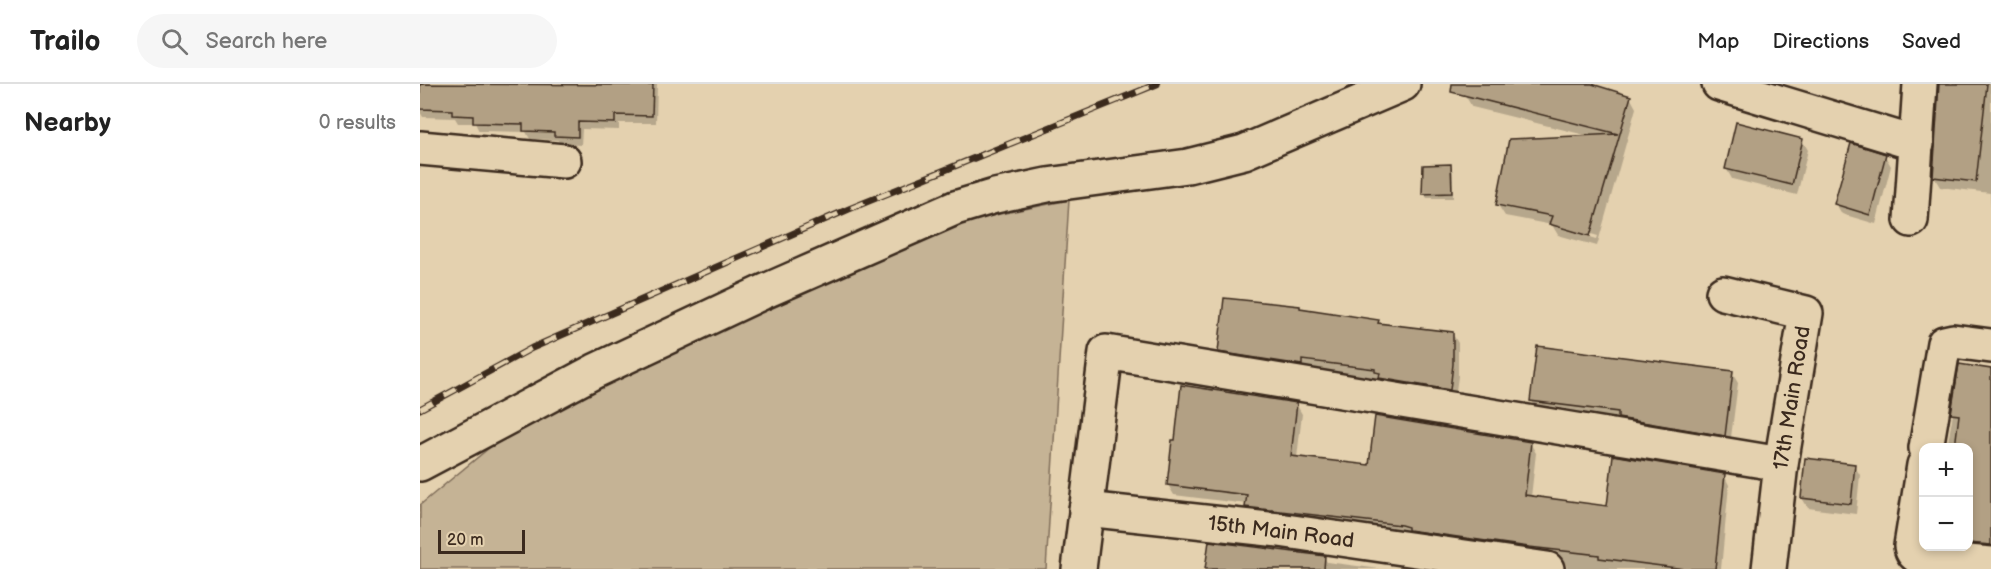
<!DOCTYPE html>
<meta charset="utf-8">
<style>
body{margin:0;font-family:"Balsamiq Sans",sans-serif;background:#f6f6f6;color:#222}
.controls{position:absolute;right:18px;bottom:18px;display:grid;overflow:hidden;border-radius:12px;box-shadow:0 3px 9px #0003}
.controls button{width:54px;height:54px;display:grid;place-items:center;padding:0;border:0;border-bottom:2px solid #e0e0e0;background:#fff;color:#222;font:30px sans-serif}
.scale{position:absolute;left:18px;bottom:15px;width:87px;box-sizing:border-box;padding-left:6px;border:3px solid #3b2a1e;border-top:0;font-size:16px;line-height:21px;white-space:nowrap;color:#3b2a1e;-webkit-text-stroke:4px #e4d1af;paint-order:stroke}
.list{margin:0;padding:0;list-style:none}
h2{display:flex;justify-content:space-between;align-items:center;height:78px;margin:0;padding:0 24px;font-size:26px}
h2 small{font-size:20px;font-weight:400;color:#767676}
.icon{flex:none;width:33px;height:33px;fill:none;stroke:currentColor;stroke-width:2;stroke-linecap:round;stroke-linejoin:round}
.map{position:relative;flex:none;width:1571px;height:485px;overflow:hidden}
header{display:flex;align-items:center;gap:36px;box-sizing:border-box;height:84px;padding:0 30px;background:#fff;border-bottom:2px solid #e0e0e0}
header strong{font-size:28px}
nav{display:flex;gap:33px;margin-inline-start:auto;font-size:21px}
.search{width:420px;height:54px;background:#f6f6f6;display:flex;align-items:center;gap:15px;box-sizing:border-box;padding:0 21px;border-radius:33px;color:#767676;font-size:22px}
main{display:flex}
aside{flex:1;background:#fff}
.map>svg:first-child{display:block}
.green{fill:#c5b395;stroke:#806e5a;stroke-width:1.5}
.shadow{fill:#0003;fill-rule:evenodd}
.building{fill:#b2a084;stroke:#3b2a1e;stroke-width:1.5}
.lines{fill:none;stroke-linecap:round;stroke-linejoin:round}
.minor-casing{stroke:#3b2a1e;stroke-width:38}
.minor{stroke:#e4d1af;stroke-width:33}
.rail-casing{stroke:#3b2a1e;stroke-width:7}
.rail{stroke:#e4d1af;stroke-width:4.5;stroke-dasharray:14;stroke-linecap:butt}
.labels{text-anchor:middle;dominant-baseline:central;stroke-width:4.5;stroke-linejoin:round;paint-order:stroke}
.street-label{font-size:21px;fill:#3b2a1e;stroke:#e4d1af}
</style>
<header>
<strong>Trailo</strong>
<div class="search"><svg class="icon" aria-label="search" viewBox="0 0 24 24"><circle cx="10" cy="10" r="6"/><path d="M15 15l6 6"/></svg>Search here</div>
<nav><a>Map</a><a>Directions</a><a>Saved</a></nav>
</header>
<main>
<aside>
<h2>Nearby<small>0 results</small></h2>
<ul class="list">
</ul>
</aside>
<div class="map">
<svg width="1571" height="485" viewBox="0 0 1571 485">
<rect width="100%" height="100%" fill="#e4d1af"/>
<filter id="ink" filterUnits="userSpaceOnUse"><feTurbulence type="fractalNoise" baseFrequency=".0167" numOctaves="2"/><feDisplacementMap in="SourceGraphic" scale="12" xChannelSelector="R" yChannelSelector="G"/><feConvolveMatrix kernelMatrix="1 2 1 2 8 2 1 2 1" color-interpolation-filters="sRGB"/></filter>
<g filter="url(#ink)">
<path class="green" d="M649,116l-23,369h-626v-64l86,-71 405,-202z"/>
<g class="shadow">
<path d="M0,0h237l-1,39h-37v7l-37,-1 -1,16 -21,-1 -2,-4 -28,-1 -4,-7 -47,-1 -4,-8h-17l-3,-5 -32,-1 -3,-5z"/>
<path d="M1048,0h118l44,13 6,11 -39,138 -39,-11 -6,-10 -47,-9 -7,-11 91,-69 -117,-29 -7,-12zM1136,140l42,12 -1,3 -41,-12z"/>
<path d="M1520,0h51v123l-1,-14 -50,-6 -6,-10z"/>
<path d="M1382,56l6,10 -11,45 -65,-16 -6,-11z"/>
<path d="M1465,72l6,10 -15,58 -34,-10 -6,-10z"/>
<path d="M1030,82l3,5v27h-26l-3,-5z"/>
<path d="M881,226l77,11 1,3 73,9 6,10v33l-3,23 -73,-17 -2,-3 -155,-18 -6,-10z"/>
<path d="M1541,282l30,4v190l-23,-14v-98h-21z"/>
<path d="M1312,289l6,10 -8,62 -192,-34 -6,-10z"/>
<path d="M876,320l6,10 -5,44 74,9 159,-24 6,10 -5,44 78,11 115,-33 5,10 -8,84h-154l-1,-5 -9,-4 -305,-43 -5,-10v-3l-73,-9 -6,-10z"/>
<path d="M1434,381l6,10 -4,39 -48,-6 -6,-10z"/>
<path d="M904,473l3,5 53,7h-174z"/>
</g>
<g class="building">
<path d="M0,0l233,1 -1,31 -37,-1v8l-37,-1v15l-24,-1v-4l-31,-1v-7l-50,-1v-7l-21,-1v-5l-32,-1z"/>
<path d="M1032,0h140l39,12 -41,140 -41,-12 3,-8 -56,-11 13,-66 109,-5 -167,-42z"/>
<path d="M1519,0h48l-11,98 -43,-5z"/>
<path d="M1316,38l67,17 -11,46 -67,-16z"/>
<path d="M1431,59l35,11 -16,61 -36,-11z"/>
<path d="M1031,80l1,29 -30,1 1,-29z"/>
<path d="M804,214l76,8v2l79,12 -1,3 75,9v32l-3,26 -71,-12 1,-5 -5,-1v-3l-73,-9v5l-84,-13z"/>
<path d="M1117,262l196,25 -8,65 -107,-18v-6l-88,-11z"/>
<path d="M1539,280l32,5v176l-23,-2v-96h-13l4,-32 -8,-1z"/>
<path d="M761,301l116,18 -6,53 78,9 6,-49 156,26 -6,53 82,11 6,-51 112,19 -10,95h-30l-86,-11v-3l-70,-8 -121,-17v-3l-7,-2 -156,-18 2,-12 -80,-10 5,-45h3z"/>
<path d="M1385,374l50,6 -4,40 -50,-6z"/>
<path d="M789,457l116,15 -1,13h-119z"/>
</g>
<g class="lines">
<defs>
<g id="minor">
<path d="M1299,0l198,60"/>
<path d="M0,64l144,13"/>
<path d="M1491,136l9,-136"/>
<path d="M1303,209l83,20 -25,151 -12,105"/>
<path d="M1506,364l18,-105 9,-2 38,5"/>
<path d="M0,380l175,-93 166,-78 194,-85 40,-12 52,-11 141,-19 56,-14 159,-68"/>
<path d="M1504,381l-13,81c1,7 4,10 11,12l69,6"/>
<path d="M666,425l193,21 268,39"/>
<path d="M659,485l27,-217 675,112"/>
</g>
</defs>
<use href="#minor" class="minor-casing"/>
<use href="#minor" class="minor"/>
<defs>
<path id="rail" d="M0,325l112,-61 317,-139 308,-125"/>
</defs>
<use href="#rail" class="rail-casing"/>
<use href="#rail" class="rail"/>
</g>
</g>
<g class="labels">
<g class="street-label">
<text transform="translate(1372 314) rotate(-81)">17th Main Road</text>
<text transform="translate(861 448) rotate(7)">15th Main Road</text>
</g>
</g>
</svg>
<div class="controls">
<button>+</button>
<button>−</button>
</div>
<div class="scale">20 m</div>
</div>
</main>
